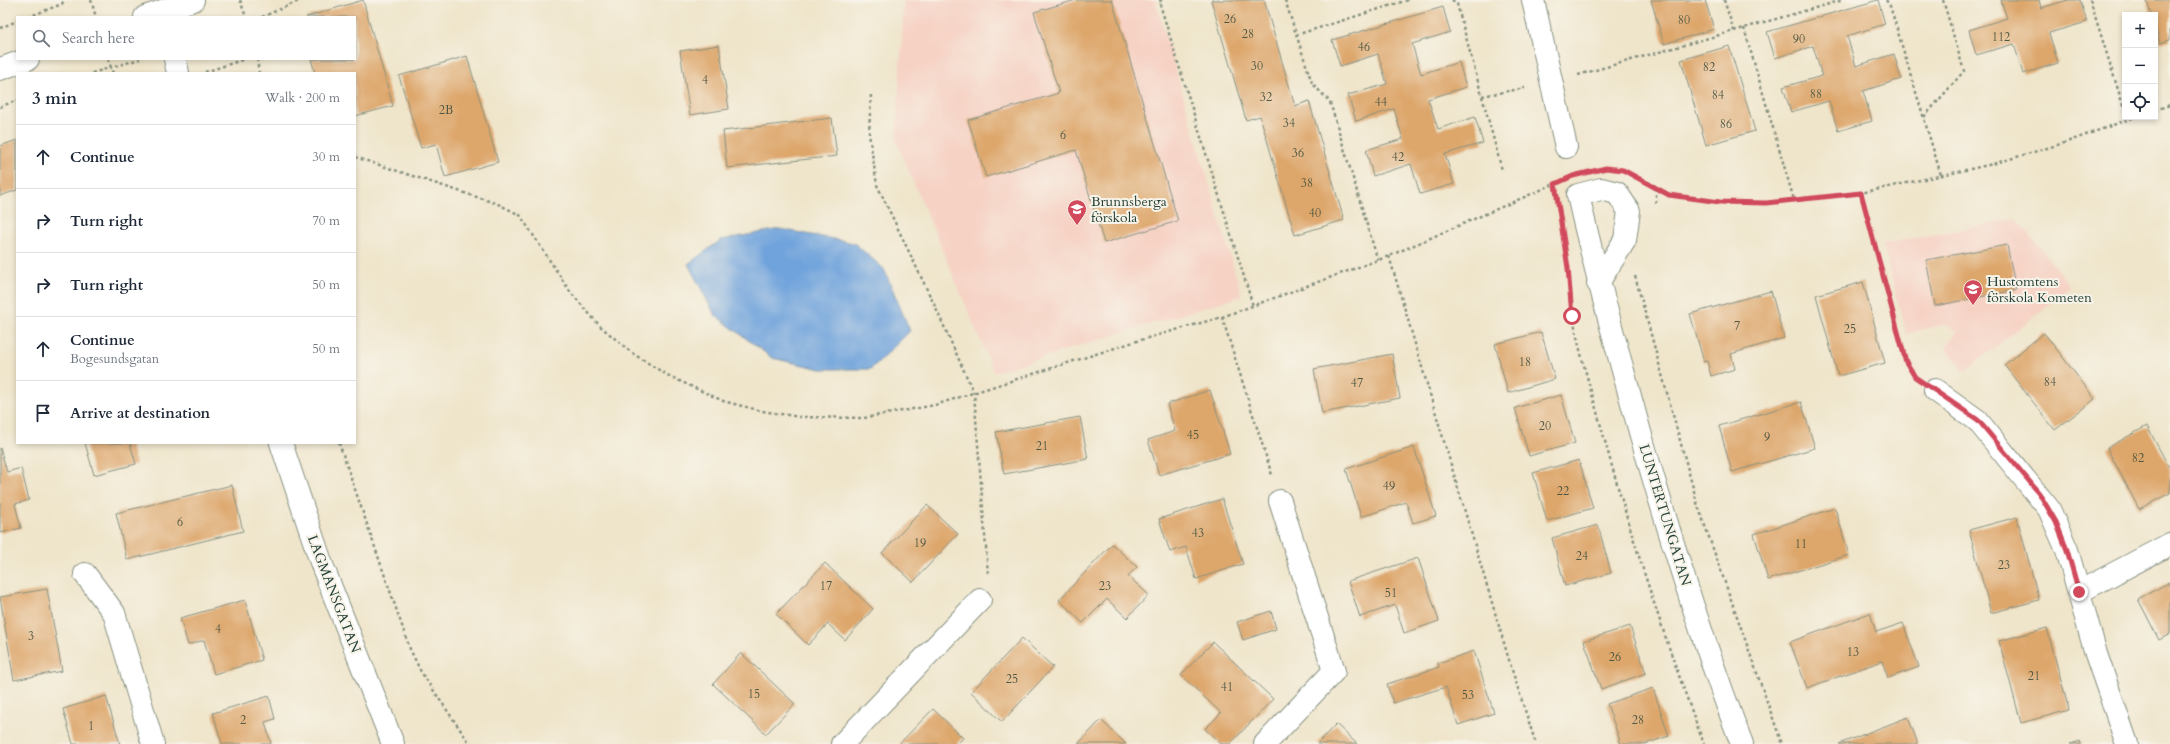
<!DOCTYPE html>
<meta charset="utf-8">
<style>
body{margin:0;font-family:Cardo,serif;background:#f6f6f7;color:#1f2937}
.controls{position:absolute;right:12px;top:12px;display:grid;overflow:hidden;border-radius:0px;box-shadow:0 2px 6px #0003}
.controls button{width:36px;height:36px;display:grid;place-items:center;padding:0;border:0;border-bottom:1px solid #e0e1e3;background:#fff;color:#1f2937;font:20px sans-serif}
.stop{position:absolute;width:12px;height:12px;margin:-9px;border:3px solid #d1495b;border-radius:50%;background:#fff}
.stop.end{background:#d1495b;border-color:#fff;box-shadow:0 1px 4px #0008}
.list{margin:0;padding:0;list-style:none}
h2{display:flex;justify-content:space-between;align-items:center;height:52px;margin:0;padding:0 16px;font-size:17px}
h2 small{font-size:13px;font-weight:400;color:#747a83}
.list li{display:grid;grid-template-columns:26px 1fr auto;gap:12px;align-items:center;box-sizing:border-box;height:64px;padding:0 16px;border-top:1px solid #e0e1e3}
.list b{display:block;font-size:15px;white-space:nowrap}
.list p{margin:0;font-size:13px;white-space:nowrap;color:#747a83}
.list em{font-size:13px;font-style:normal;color:#747a83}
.icon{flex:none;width:22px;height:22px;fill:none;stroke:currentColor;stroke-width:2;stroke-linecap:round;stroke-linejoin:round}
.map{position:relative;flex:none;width:2170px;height:744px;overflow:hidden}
.search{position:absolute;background:#fff;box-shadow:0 2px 6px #0003;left:16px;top:16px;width:340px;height:44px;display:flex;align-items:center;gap:10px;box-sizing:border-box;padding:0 14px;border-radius:0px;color:#747a83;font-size:15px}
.panel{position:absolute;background:#fff;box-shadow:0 2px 6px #0003;left:16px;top:72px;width:340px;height:372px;border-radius:0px}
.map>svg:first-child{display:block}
.built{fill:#f6d2c4}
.water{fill:#70a3dc;stroke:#487088}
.building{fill:#dda66a}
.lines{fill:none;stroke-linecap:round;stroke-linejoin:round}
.minor-casing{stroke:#879180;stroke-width:24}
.path{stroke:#879180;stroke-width:2.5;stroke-dasharray:3 3;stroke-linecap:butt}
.minor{stroke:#fff;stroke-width:22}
.route{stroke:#d1495b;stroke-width:5}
.labels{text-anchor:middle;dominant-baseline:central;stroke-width:4;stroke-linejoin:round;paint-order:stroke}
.number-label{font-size:12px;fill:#4e5742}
.poi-label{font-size:14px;fill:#1f3d34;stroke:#f7f3e8;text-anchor:start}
.street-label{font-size:14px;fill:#1f3d34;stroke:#f7f3e8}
</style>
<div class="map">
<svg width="2170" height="744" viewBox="0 0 2170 744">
<rect width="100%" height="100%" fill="#f7f3e8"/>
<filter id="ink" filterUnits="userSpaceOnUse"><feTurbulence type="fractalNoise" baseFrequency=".025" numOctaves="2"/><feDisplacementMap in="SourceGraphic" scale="8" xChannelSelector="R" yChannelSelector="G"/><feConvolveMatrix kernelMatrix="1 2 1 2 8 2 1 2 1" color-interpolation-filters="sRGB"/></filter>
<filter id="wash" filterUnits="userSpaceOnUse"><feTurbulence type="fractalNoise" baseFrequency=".012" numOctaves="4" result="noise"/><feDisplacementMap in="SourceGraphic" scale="16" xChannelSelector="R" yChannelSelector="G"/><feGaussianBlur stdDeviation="0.9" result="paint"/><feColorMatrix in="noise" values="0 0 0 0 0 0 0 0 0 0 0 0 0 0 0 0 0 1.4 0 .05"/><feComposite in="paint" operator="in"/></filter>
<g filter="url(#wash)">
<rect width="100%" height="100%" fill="#efe5cb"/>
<g class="built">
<path d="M904,0h251l87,296 -248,76 -98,-231z"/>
<path d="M2017,219l54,68 -107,85 -18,-25 12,-16 -13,-7 -39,10 -23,-90z"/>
</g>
<path class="water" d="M780,229l74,14 30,26 26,62 -39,38h-50l-49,-11 -57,-43 -27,-51 33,-24z"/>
<g id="blocks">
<g class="building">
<path d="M363,0l30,106 -38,10v-43h-40l-4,-14h44v-42h-49z"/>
<path d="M1076,0h36l66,221 -74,22 -28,-93 -90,27 -18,-57 91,-27 -25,-81z"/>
<path d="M1211,0h53l31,106 14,-5 35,119 -49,15 -35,-119 -14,4z"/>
<path d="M1651,0h54l9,29 -50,15z"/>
<path d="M1878,0l7,24 -38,12 9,30 38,-12 7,25 -38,12 9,30 -34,10 -9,-30 -38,11 -8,-25 39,-11 -9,-30 -38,12 -8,-26z"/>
<path d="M2001,0h38l2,8 27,-8h12l7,22 -38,11 9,30 -35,11 -9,-30 -38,11 -7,-25 38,-12z"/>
<path d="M2147,0h23v40l-10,3 -5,-16v-12h-4z"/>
<path d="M1443,7l7,25 -38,12 9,30 38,-12 7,25 -38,12 10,30 37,-12 8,26 -38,11 9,30 -34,10 -9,-30 -38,12 -7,-26 37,-11 -9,-30 -38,12 -8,-26 39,-11 -9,-30 -38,12 -8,-26z"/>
<path d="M719,45l10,64 -39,6 -10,-64z"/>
<path d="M1729,46l26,85 -49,14 -25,-85z"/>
<path d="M467,56l31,106 -53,15 -9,-33 -15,4 -22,-72z"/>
<path d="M832,118l5,38 -110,12 -4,-37z"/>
<path d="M17,140v50l-17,6v-50z"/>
<path d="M2007,245l9,45 -81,16 -9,-46z"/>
<path d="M1863,282l22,81 -47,13 -22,-81z"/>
<path d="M1771,291l13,47 -53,16 4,15 -24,7 -4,-15 -3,1 -14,-48z"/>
<path d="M1541,332l14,47 -47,14 -13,-49z"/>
<path d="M2044,333l51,66 -40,31 -51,-65z"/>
<path d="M1392,354l8,44 -78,15 -8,-44z"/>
<path d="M1210,390l20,64 -71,21 -11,-35 27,-9 -8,-27z"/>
<path d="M1561,395l14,48 -46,13 -14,-48z"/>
<path d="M1801,402l14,46 -83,24 -13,-46z"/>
<path d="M1080,417l8,42 -84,15 -8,-42z"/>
<path d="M2147,426l23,43v24l-31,16 -32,-61z"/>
<path d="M85,443h45l6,21 -42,11z"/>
<path d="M1414,447l22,69 -23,7 -7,-21 -45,15 -15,-48z"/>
<path d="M0,448l7,24 14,-4 8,32 -14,4 6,24 -21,5z"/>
<path d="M1579,460l14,48 -46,13 -14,-48z"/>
<path d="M232,485l11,46 -116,29 -11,-47z"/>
<path d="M1222,499l21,65 -47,15 -10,-32 -16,5 -11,-33z"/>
<path d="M927,505l31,29 -45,48 -31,-29z"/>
<path d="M1835,508l14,47 -81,25 -14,-46z"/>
<path d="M2017,517l22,83 -48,13 -22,-83z"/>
<path d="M1598,525l13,48 -46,13 -13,-48z"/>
<path d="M1112,544l25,23 -9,9 21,19 -22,23 -20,-19 -24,24 -24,-23z"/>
<path d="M1418,558l21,63 -35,12 -9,-28 -35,12 -12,-36z"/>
<path d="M825,563l48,46 -28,31 -17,-16 -20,21 -32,-31z"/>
<path d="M2170,582v52l-11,6 -21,-41z"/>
<path d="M47,589l15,82 -48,9 -14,-83z"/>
<path d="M245,600l17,60 -48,14 -10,-34 -16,5 -8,-27z"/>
<path d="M1271,611l5,18 -33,11 -6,-18z"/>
<path d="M1870,613l6,19 27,-9 16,44 -31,11 -6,-17 -75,27 -17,-46z"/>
<path d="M1630,626l16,47 -45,16 -17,-48z"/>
<path d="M2047,628l22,82 -48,13 -22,-82z"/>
<path d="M1022,638l31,29 -51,55 -31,-30z"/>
<path d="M1213,642l60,57 -43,45h-9l-16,-15 16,-16 -40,-38z"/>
<path d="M1474,651l20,62 -36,12 -12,-38 -53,16 -6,-19 52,-17 -1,-4z"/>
<path d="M741,653l54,51 -29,30 -53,-50z"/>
<path d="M1653,688l16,48 -24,8h-24l-14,-40z"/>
<path d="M106,696l14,48h-47l-10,-35z"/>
<path d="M269,696l6,23 -10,3 6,22h-49l-9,-31z"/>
<path d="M933,709l30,29 -6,6h-58z"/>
<path d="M1908,717l10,27h-79z"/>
<path d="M1101,720l25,24h-48z"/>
<path d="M1336,724l21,20h-40z"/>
<path d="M2080,741l1,3h-10z"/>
</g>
</g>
</g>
<g filter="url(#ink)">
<use href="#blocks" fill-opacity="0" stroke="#879180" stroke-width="1"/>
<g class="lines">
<defs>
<g id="minor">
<path d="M1533,0l33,147"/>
<path d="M145,17l48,-17"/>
<path d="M175,59l3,14"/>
<path d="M0,69l28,-10"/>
<path d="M1598,283l27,-43 4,-29 -12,-18 -16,-4 -23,6c18,80 40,158 62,237 30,105 62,210 102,312"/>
<path d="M1935,390l42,30 72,89 18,41 29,104 31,90"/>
<path d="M281,443l41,122 71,179"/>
<path d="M85,574l29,39 39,131"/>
<path d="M2079,592l91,-48"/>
<path d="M842,744l138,-144"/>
<path d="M1265,744l69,-73 -54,-170"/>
</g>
</defs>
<use href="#minor" class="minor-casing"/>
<g class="path">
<path d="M91,0l5,17"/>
<path d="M240,0l6,17"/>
<path d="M1162,0l-3,1 94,305"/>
<path d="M1285,0l27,83 18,19 48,159"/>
<path d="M1452,0l5,4 45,166"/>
<path d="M1724,0l10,31"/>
<path d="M1886,0l4,6 51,169"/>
<path d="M2090,0l35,112"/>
<path d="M28,17l34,-13 2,-4"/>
<path d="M262,17l39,-17"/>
<path d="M0,28l17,-7"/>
<path d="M1744,28l50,172"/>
<path d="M1296,35l112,-35"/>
<path d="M108,59l5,14"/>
<path d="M257,59l2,14"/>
<path d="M205,72l40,-13"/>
<path d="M92,73l48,-14"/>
<path d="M1578,75l265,-75"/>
<path d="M871,95l-2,39 8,51 56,117 41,91 14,181"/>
<path d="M1482,96l43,-8"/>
<path d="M0,107l17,-7"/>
<path d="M2155,110l15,-5"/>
<path d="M1924,117l40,-46 -21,-71"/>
<path d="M355,157l143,47 22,11 51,78 29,33 32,27 35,22 56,26 39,10 38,6 64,1 71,-13 202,-64 85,-24 167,-61 163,-71"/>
<path d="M1642,179l27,16 50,7 47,1 95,-10 132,-29 71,-21 71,-26"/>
<path d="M1861,193l45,169 8,13"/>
<path d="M1656,203v-16"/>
<path d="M1389,256l123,414 24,74"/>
<path d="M1635,276l63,230 84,238"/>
<path d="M1570,289c3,44 17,87 29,130 29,109 65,219 105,325"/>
<path d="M1222,317l50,158"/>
<path d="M339,443l71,206 11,23 49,72"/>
</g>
<use href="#minor" class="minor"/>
</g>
</g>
<g class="lines" filter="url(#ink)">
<path class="route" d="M1572,316l-4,-48 -13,-84 18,-8 33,-8 17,2 46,25 51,7 46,1 95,-10 45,169 9,15 63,43 61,73 17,29 11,28 12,42"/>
</g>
<defs>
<symbol id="school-pin" viewBox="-11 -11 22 30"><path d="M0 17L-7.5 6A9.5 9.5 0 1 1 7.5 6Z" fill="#d1495b" stroke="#f7f3e8"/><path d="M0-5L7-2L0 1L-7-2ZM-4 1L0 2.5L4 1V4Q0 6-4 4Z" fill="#fff"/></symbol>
</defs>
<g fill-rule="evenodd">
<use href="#school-pin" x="1066" y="198" width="22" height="30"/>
<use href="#school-pin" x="1962" y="278" width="22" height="30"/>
</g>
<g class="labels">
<g class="number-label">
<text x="1230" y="19">26</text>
<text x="1684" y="20">80</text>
<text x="1248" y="34">28</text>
<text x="2001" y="37">112</text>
<text x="1799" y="39">90</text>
<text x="1364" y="47">46</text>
<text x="1257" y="66">30</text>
<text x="1709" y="67">82</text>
<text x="705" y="80">4</text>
<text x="1816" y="94">88</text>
<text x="1718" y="95">84</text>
<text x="1266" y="97">32</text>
<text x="1381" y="102">44</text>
<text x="446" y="110">2B</text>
<text x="1289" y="123">34</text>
<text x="1726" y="124">86</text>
<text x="1063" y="135">6</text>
<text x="1298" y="153">36</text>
<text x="1398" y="157">42</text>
<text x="1307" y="183">38</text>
<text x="1315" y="213">40</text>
<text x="1737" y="326">7</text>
<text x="1850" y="329">25</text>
<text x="1525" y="362">18</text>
<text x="2050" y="382">84</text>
<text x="1357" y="383">47</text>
<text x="1545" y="426">20</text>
<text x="1193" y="435">45</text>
<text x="1767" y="437">9</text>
<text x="1042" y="446">21</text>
<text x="2138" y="458">82</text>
<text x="1389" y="486">49</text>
<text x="1563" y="491">22</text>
<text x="180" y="522">6</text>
<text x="1198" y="533">43</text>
<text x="920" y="543">19</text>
<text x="1801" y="544">11</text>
<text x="1582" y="556">24</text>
<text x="2004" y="565">23</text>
<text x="826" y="586">17</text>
<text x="1105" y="586">23</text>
<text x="1391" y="593">51</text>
<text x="218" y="629">4</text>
<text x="31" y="636">3</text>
<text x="1853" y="652">13</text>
<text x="1615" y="657">26</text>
<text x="2034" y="676">21</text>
<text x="1012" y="679">25</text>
<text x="1227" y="687">41</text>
<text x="754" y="694">15</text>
<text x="1468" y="695">53</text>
<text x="243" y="720">2</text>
<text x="1638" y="720">28</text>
<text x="91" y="726">1</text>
</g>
<g class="poi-label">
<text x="1091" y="201">Brunnsberga<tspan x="1091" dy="16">förskola</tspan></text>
<text x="1987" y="281">Hustomtens<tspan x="1987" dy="16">förskola Kometen</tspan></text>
</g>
<g class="street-label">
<text transform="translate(1665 515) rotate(73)">LUNTERTUNGATAN</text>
<text transform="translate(334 594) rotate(69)">LAGMANSGATAN</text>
</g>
</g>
</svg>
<div class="controls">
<button>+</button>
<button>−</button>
<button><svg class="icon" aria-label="locate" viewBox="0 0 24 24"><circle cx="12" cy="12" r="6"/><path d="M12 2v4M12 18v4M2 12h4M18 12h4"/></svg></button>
</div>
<div class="stop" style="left:1572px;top:316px"></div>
<div class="stop end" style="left:2079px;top:592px"></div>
<div class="search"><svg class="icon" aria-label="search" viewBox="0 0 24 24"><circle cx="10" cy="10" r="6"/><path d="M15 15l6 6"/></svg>Search here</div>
<section class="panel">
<h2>3 min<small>Walk · 200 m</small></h2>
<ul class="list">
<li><svg class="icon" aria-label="ahead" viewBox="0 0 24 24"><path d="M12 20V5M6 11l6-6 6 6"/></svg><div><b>Continue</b></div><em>30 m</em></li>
<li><svg class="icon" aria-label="right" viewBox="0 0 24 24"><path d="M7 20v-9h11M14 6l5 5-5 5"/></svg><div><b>Turn right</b></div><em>70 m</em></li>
<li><svg class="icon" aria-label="right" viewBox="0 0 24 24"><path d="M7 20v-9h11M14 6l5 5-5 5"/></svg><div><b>Turn right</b></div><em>50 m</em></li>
<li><svg class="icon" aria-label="ahead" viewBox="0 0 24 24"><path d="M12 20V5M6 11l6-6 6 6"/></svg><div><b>Continue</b><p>Bogesundsgatan</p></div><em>50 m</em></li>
<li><svg class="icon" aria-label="arrive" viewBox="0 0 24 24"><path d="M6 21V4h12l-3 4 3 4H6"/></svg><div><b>Arrive at destination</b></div></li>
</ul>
</section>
</div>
